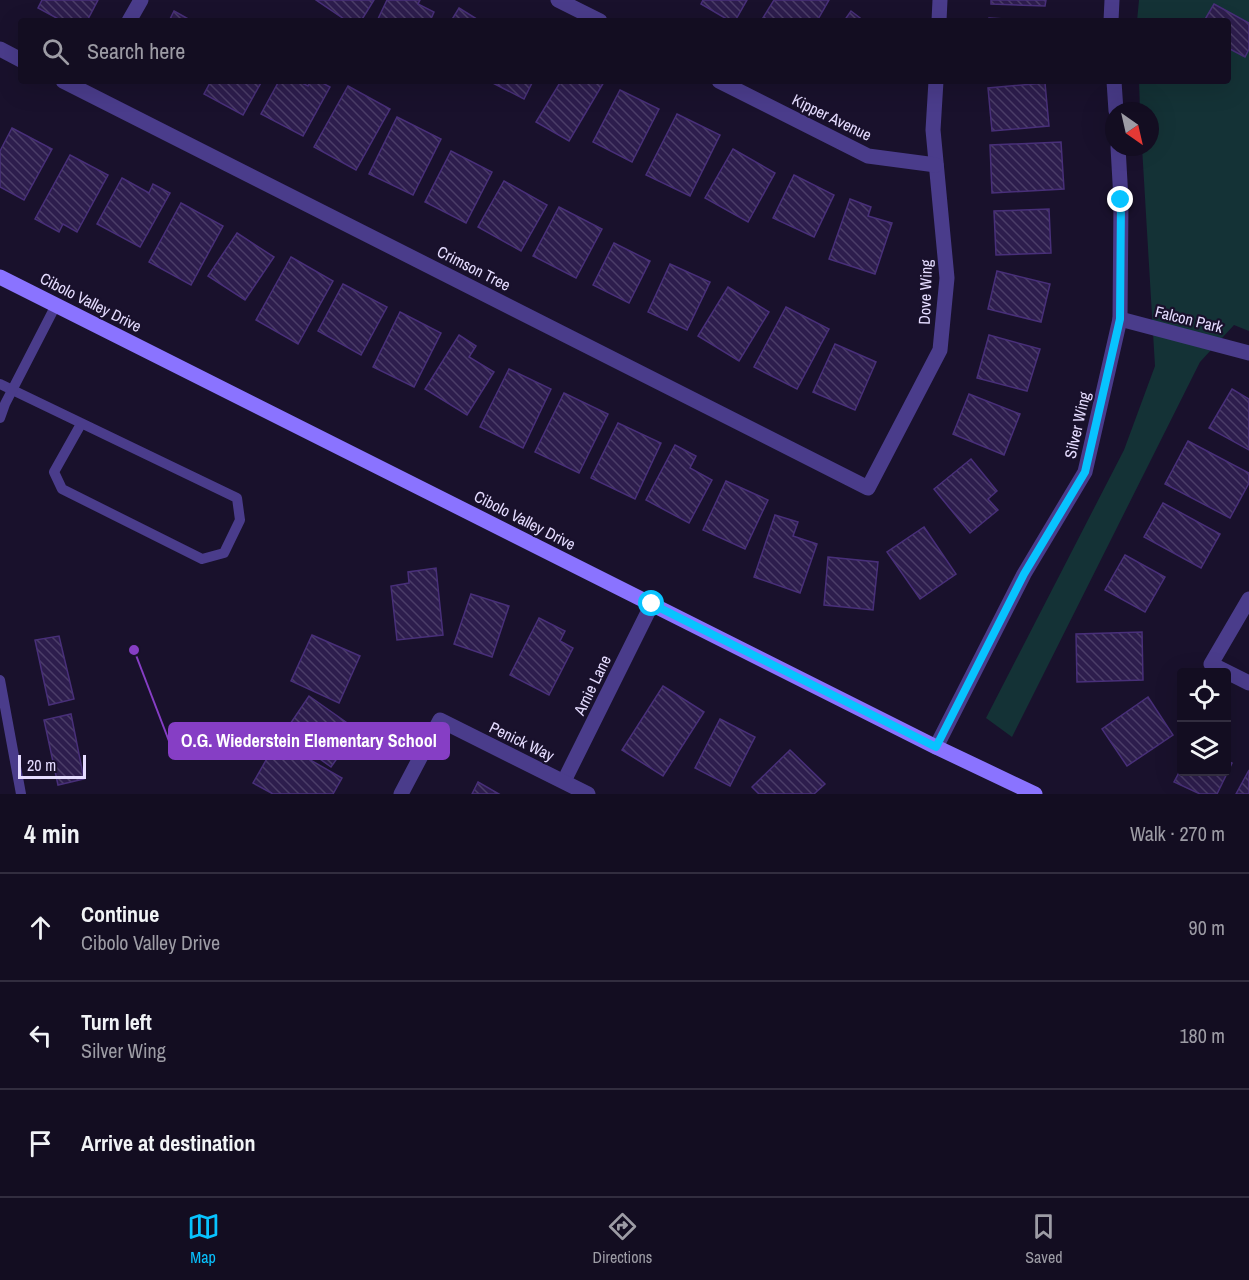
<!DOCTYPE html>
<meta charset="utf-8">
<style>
body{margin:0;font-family:"Archivo Narrow",sans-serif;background:#1c162a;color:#f1f3f6}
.controls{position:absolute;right:18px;bottom:18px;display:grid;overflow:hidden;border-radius:6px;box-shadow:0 6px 24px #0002}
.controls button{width:54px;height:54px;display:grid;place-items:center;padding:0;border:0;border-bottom:2px solid #322d3f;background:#130d21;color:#f1f3f6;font:30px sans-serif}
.compass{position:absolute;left:1105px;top:102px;width:54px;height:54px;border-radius:50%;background:#130d21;box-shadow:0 6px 24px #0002;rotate:146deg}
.scale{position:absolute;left:18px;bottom:15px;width:68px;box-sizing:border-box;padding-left:6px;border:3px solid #e5dcff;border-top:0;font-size:16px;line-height:21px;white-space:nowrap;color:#e5dcff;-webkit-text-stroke:4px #19112c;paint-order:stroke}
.stop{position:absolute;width:18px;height:18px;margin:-14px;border:4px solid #08c3ff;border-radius:50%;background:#fff}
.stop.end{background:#08c3ff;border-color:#fff;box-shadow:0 2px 6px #0008}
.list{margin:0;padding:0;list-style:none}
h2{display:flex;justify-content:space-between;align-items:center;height:78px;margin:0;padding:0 24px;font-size:26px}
h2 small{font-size:20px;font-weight:400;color:#9d9ca5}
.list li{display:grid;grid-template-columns:39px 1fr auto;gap:18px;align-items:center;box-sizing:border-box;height:108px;padding:0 24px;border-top:2px solid #322d3f}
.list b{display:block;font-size:22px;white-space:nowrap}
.list p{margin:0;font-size:20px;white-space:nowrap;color:#9d9ca5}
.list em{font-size:20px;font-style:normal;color:#9d9ca5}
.icon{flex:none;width:33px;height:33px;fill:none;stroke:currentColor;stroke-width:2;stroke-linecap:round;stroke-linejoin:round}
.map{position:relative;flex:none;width:1249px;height:794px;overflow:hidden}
.search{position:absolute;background:#130d21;box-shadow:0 6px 24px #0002;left:18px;right:18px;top:18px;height:66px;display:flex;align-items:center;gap:15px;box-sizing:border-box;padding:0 21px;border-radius:6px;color:#9d9ca5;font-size:22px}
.sheet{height:402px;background:#130d21}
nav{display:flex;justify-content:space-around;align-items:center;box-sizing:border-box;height:84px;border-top:2px solid #322d3f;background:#130d21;font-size:16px;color:#9d9ca5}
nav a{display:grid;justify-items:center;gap:3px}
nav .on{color:#08c3ff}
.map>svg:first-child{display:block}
.park{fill:#143236}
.building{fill:url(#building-back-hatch);stroke:#482f79;stroke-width:1.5}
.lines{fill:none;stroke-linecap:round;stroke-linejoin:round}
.service{stroke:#4a3c8b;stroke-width:10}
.minor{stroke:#4a3c8b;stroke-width:15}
.secondary{stroke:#8a73ff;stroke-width:15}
.route{stroke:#08c3ff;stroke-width:8}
.labels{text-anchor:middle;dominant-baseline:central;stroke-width:4.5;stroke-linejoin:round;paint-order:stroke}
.street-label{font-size:16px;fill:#e5dcff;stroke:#19112c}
.leader{fill:none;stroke:#863ec5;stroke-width:2}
.callout-dot{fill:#863ec5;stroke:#19112c;stroke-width:2}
.callout{fill:#863ec5;stroke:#863ec5;stroke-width:2}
.callout-label{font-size:18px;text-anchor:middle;font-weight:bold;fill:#fff}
</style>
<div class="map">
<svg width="1249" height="794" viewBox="0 0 1249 794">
<defs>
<pattern id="building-back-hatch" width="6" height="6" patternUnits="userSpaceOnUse" patternTransform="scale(1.5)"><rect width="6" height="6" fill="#2d1d4d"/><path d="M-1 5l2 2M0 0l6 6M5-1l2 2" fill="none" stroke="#4b3d68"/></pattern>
</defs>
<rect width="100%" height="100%" fill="#19112c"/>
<path class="park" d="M1139,0h110v331l-15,-6 -34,37 -188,375 -26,-19 138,-268 31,-84 -13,-219h8v-36h-10l-1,-30h89v-60h-91z"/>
<g class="building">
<path d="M42,0h56l-11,21h-25l-24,-13z"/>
<path d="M316,0h58l-13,21h-14z"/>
<path d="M387,0h33l-2,4 16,8 -4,9h-53z"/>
<path d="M703,0h44l-12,21h-5l-29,-17z"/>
<path d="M774,0h55l-12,21h-56z"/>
<path d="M991,0h55l-1,6 -54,-2z"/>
<path d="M1214,4l35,19v26l-4,8 -17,-9v-27h-24z"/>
<path d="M459,8l21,13h-29z"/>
<path d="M174,11l18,10h-23z"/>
<path d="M851,11l13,10h-20z"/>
<path d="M989,18l48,3h-48z"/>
<path d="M211,81h51l-19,34 -39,-21z"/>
<path d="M279,81h19l10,5 2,-5h9l11,6 -27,49 -42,-22z"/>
<path d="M489,81h44l-9,18z"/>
<path d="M561,81l43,1 -35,59 -33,-19z"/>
<path d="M1045,83l4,43 -57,5 -4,-43z"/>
<path d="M348,86l42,23 -34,61 -42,-23z"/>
<path d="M620,90l39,19 -27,53 -39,-20z"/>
<path d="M677,114l43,21 -30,61 -44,-21z"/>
<path d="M397,117l44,22 -28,56 -44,-21z"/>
<path d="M12,128l40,21 -28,51 -24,-13v-36z"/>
<path d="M1061,142l3,47 -72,4 -2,-48z"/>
<path d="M733,149l42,24 -27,49 -43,-24z"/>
<path d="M451,151l41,21 -26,51 -41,-21z"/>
<path d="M70,155l38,20 -31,57 -14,-8 -4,8 -24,-13z"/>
<path d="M794,175l40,20 -20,42 -41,-19z"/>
<path d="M122,178l27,15 4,-9 17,9 -30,54 -43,-23z"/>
<path d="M504,181l43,24 -26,46 -43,-24z"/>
<path d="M850,199l21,8 -3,9 24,7 -17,51 -46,-15z"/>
<path d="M181,203l42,23 -32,59 -42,-23z"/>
<path d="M559,207l43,22 -26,49 -43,-22z"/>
<path d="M1049,209l2,44 -55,2 -2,-44z"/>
<path d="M237,233l37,24 -29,43 -37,-24z"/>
<path d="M614,243l36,18 -21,42 -36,-18z"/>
<path d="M291,257l42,24 -35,63 -42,-24z"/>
<path d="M670,264l40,18 -23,48 -39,-18z"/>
<path d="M997,271l53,13 -9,38 -53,-13z"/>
<path d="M343,284l44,23 -26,48 -43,-24z"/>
<path d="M728,287l41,25 -30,49 -41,-25z"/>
<path d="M786,307l43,22 -32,60 -43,-22z"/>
<path d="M400,312l41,21 -27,54 -41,-20z"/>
<path d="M459,335l17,11 -7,11 25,15 -27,43 -42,-26z"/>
<path d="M989,335l51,14 -13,42 -50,-13z"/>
<path d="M835,344l41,18 -21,48 -42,-18z"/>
<path d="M509,369l42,20 -28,59 -43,-21z"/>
<path d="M1232,389l17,10v51l-40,-22z"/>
<path d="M564,393l44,21 -29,59 -44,-21z"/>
<path d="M969,394l51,20 -16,41 -51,-21z"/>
<path d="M618,423l43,20 -26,56 -44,-21z"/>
<path d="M1188,441l61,32v10l-19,35 -65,-34z"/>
<path d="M675,445l21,11 -6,12 22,12 -23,43 -43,-23z"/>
<path d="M971,459l26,32 -9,8 10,11 -28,23 -36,-44z"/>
<path d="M726,481l42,19 -23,49 -42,-19z"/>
<path d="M1163,503l57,31 -19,34 -57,-31z"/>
<path d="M775,515l23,7 -5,14 24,8 -17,49 -46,-16z"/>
<path d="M924,527l32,47 -36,25 -33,-47z"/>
<path d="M1125,555l40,22 -20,35 -40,-22z"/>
<path d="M828,557l50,5 -5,48 -49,-5z"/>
<path d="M436,568l7,67 -46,5 -6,-54 18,-3 -1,-11z"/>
<path d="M471,594l38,12 -17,51 -38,-13z"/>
<path d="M539,618l26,13 -5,10 13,7 -24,47 -39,-20z"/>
<path d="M1142,632l1,48 -66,2 -1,-48z"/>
<path d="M312,635l48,21 -21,47 -48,-22z"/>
<path d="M59,636l15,63 -25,6 -14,-65z"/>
<path d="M663,686l41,26 -41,64 -41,-26z"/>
<path d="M309,696l48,34 -26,37 -47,-34z"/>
<path d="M1148,697l25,38 -46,31 -25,-37z"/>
<path d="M71,714l13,65 -26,6 -14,-65z"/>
<path d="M720,719l35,18 -25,49 -35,-18z"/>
<path d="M277,741l65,37 -9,16h-60l-20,-11z"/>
<path d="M790,750l35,34 -11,10h-55l-7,-7z"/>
<path d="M1226,760l6,3 -15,31h-17l-26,-12 8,-15v5h44z"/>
<path d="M1249,770v24h-13z"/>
<path d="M478,782l21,12h-27z"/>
</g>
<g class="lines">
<g class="service">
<path d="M0,384l237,114 3,22 -16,33 -22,6 -140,-70 -8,-17 27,-48"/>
<path d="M0,418l5,-14 51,-99"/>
<path d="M0,680l21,114"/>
</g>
<g class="minor">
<path d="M558,0l42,21"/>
<path d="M129,21l12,-21"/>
<path d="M939,21l1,-21"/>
<path d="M1111,21l1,-21"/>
<path d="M0,49l21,11"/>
<path d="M63,81l805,407 72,-138 7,-72 -14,-148 3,-49"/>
<path d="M719,81l149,75 68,9"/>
<path d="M1114,81l2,30"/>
<path d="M1120,319l129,34"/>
<path d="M1249,599l-38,65 38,19"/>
<path d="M936,747l88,-173 61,-102 35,-153 1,-119 -3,-53"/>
<path d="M564,781l88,-177"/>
<path d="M401,794l39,-74 148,74"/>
</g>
<path class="secondary" d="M0,277l936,470 99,47"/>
</g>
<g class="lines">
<path class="route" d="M652,604l284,143 88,-173 61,-102 35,-153 1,-119"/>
</g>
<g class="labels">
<g class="street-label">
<text transform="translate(832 117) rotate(26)">Kipper Avenue</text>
<text transform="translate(474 268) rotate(27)">Crimson Tree</text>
<text transform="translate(925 292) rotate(-88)">Dove Wing</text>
<text transform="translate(91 302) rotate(27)">Cibolo Valley Drive</text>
<text transform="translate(1189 319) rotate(14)">Falcon Park</text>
<text transform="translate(1077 425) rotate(-77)">Silver Wing</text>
<text transform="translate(525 520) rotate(27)">Cibolo Valley Drive</text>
<text transform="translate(592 685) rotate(-64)">Arnie Lane</text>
<text transform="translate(522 741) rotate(26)">Penick Way</text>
</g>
</g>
<path class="leader" d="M134 650L169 741"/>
<circle class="callout-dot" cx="134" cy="650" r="6"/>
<rect class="callout" x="169" y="723" width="280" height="36" rx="6"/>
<g class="callout-label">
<text x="309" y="747">O.G. Wiederstein Elementary School</text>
</g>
</svg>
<div class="controls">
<button><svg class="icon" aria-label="locate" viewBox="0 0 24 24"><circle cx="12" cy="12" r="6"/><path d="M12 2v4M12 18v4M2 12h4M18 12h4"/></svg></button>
<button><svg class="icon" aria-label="layers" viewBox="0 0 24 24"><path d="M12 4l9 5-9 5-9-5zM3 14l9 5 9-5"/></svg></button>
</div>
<svg class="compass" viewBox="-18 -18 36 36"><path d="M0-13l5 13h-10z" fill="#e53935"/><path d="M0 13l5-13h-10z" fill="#9d9ca5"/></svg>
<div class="scale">20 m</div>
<div class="stop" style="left:652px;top:604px"></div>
<div class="stop end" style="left:1121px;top:200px"></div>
<div class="search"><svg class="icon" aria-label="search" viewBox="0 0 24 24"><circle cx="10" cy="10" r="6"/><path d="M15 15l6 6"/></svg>Search here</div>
</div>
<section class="sheet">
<h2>4 min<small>Walk · 270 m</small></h2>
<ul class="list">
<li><svg class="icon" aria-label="ahead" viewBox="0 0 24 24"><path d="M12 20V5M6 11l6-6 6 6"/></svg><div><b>Continue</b><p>Cibolo Valley Drive</p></div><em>90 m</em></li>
<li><svg class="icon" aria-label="left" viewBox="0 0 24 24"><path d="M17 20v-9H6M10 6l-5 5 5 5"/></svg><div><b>Turn left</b><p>Silver Wing</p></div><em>180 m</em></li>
<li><svg class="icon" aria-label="arrive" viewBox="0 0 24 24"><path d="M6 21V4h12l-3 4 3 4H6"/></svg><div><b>Arrive at destination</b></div></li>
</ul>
</section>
<nav>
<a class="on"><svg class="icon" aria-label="map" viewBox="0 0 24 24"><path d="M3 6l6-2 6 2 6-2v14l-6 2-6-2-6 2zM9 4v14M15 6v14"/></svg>Map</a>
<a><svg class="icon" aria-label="directions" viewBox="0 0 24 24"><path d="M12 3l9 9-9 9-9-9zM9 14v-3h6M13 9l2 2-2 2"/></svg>Directions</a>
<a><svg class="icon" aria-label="saved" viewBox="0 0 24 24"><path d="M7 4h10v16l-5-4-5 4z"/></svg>Saved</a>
</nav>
